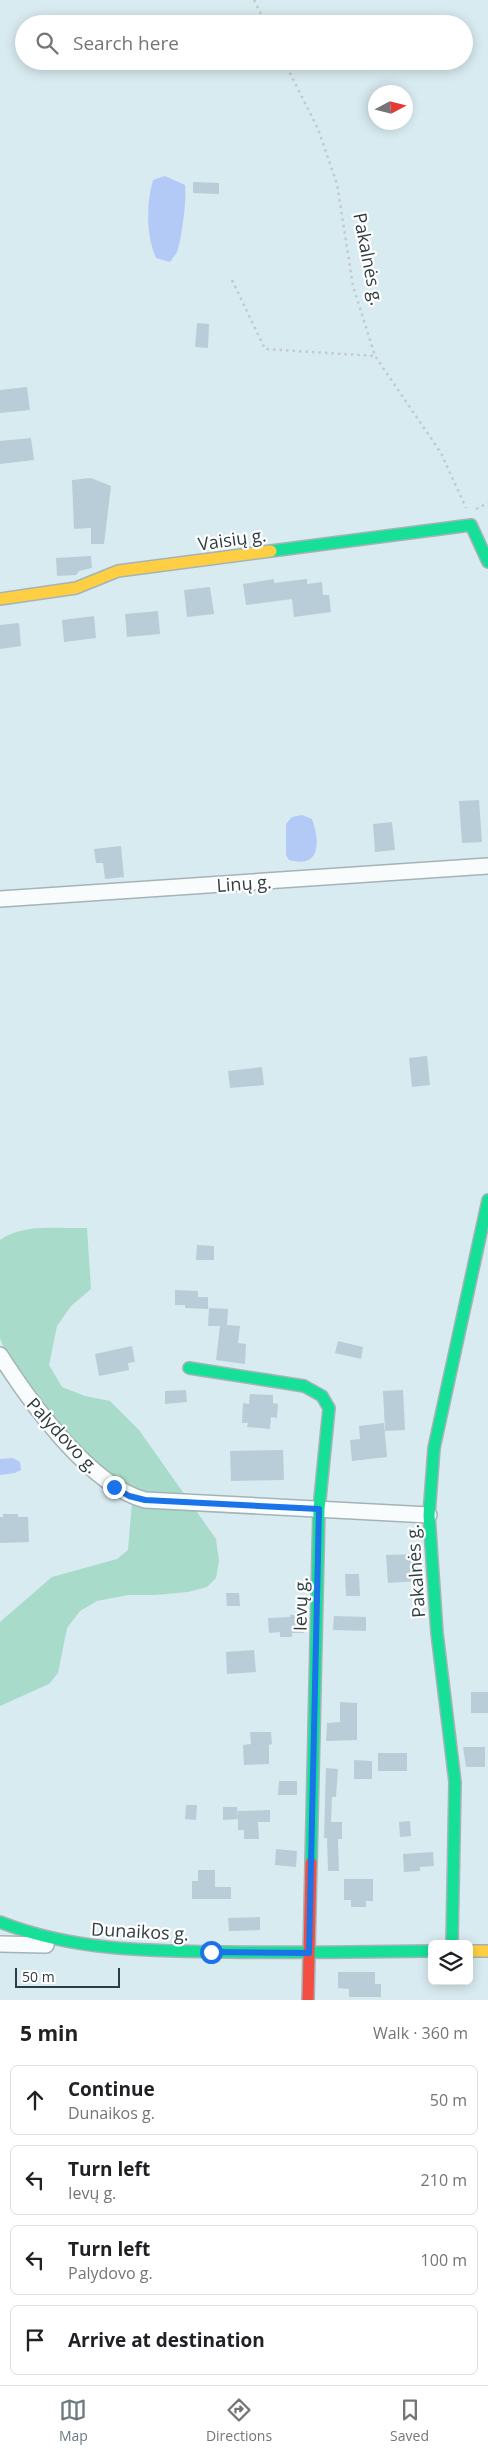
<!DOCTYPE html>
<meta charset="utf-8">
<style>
body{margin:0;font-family:"Open Sans",sans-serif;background:#f6f6f6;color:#202124}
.controls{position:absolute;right:15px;bottom:15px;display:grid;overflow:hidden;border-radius:8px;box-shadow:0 2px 12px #0003}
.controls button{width:45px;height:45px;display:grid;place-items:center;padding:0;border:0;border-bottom:1px solid #e0e0e0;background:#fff;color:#202124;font:25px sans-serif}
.compass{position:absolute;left:368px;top:85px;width:45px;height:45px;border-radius:50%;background:#fff;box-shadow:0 2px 12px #0003;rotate:83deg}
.scale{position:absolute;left:15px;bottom:12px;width:105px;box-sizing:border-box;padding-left:5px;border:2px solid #2f3d41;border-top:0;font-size:14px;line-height:18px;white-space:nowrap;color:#2f3d41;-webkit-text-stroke:4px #fff;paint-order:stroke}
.stop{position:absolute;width:15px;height:15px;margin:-11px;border:4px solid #1a73e8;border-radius:50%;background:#fff}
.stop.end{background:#1a73e8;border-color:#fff;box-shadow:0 1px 5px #0008}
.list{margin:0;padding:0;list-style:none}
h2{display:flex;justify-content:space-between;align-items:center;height:65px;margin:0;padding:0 20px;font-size:21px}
h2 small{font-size:16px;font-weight:400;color:#757577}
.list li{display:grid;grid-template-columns:32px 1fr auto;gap:15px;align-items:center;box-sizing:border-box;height:70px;margin:0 10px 10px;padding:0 10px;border:1px solid #e0e0e0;border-radius:8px}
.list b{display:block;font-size:19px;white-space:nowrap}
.list p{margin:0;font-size:16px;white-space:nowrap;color:#757577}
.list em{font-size:16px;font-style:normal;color:#757577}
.icon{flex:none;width:28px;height:28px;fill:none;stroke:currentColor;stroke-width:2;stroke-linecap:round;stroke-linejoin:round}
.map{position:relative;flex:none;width:488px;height:2000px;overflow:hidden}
.search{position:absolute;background:#fff;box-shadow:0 2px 12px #0003;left:15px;right:15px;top:15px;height:55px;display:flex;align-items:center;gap:12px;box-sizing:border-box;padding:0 18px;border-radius:28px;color:#757577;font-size:19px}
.sheet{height:385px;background:#fff}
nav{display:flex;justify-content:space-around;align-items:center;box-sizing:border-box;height:70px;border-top:1px solid #e0e0e0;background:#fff;font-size:14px;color:#757577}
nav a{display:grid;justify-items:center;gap:2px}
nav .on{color:#6a7a7e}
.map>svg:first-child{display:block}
.forest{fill:#a9dbcb}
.water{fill:#b4caf6}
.building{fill:#b9cdd8}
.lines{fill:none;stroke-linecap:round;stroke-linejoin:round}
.street-casing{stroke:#a5b3b7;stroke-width:18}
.fast-casing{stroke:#a5b3b7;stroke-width:14}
.slow-casing{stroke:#a5b3b7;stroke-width:14}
.jam-casing{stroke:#a5b3b7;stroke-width:14}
.path{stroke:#c4cacc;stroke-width:2.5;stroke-dasharray:2.5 4;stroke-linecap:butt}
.street{stroke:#f9fcfd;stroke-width:15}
.fast{stroke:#16e098;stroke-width:11}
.slow{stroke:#ffcf43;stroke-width:11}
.jam{stroke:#f24e42;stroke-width:11}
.route{stroke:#1a73e8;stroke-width:6}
.labels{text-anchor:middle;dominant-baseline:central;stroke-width:4.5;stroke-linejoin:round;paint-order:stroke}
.street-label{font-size:18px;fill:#2f3d41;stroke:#fff}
</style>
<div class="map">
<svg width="488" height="2000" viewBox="0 0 488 2000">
<rect width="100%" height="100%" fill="#d8ebf0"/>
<path class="forest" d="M87,1228l4,61 -20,17 -14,20 -8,39 13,22 23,9 25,5 29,29 77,109 3,22 -3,17 -9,9 -19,5 -33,3h-27l-31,6 -17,10 -13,17 -9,45 -9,11 -49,22v-84l52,-45 65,-18 11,-9 4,-47c-42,-45 -112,-108 -132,-165v-98c23,-17 59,-11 87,-12z"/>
<g class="water">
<path d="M165,176l20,9c2,12 -3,50 -7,64 -1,4 -5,9 -8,13l-14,-4c-10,-23 -10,-54 -3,-78z"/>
<path d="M302,815l10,4c8,22 9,50 -23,41l-3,-5v-31l6,-7z"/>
<path d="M13,1458l7,4 1,8 -6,3 -15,2v-16z"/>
</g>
<g class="building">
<path d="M193,182l26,1v11l-26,-1z"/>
<path d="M197,323l12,1 -1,24 -13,-1z"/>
<path d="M27,387l3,23 -30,3v-23z"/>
<path d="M31,438l3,22 -34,4v-23z"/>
<path d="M91,478l20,8 -7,58h-13v-16l-17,1 -2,-49z"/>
<path d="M91,556l1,12 -13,3 -3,4 -19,1 -1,-18z"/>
<path d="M274,579v4l33,-4v5l15,-2 1,13h6l2,17 -37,5 -2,-18 -46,6 -3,-21z"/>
<path d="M210,587l4,27 -27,3 -3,-27z"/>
<path d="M158,611l2,23 -33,3 -2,-23z"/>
<path d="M94,616l2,22 -32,4 -2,-22z"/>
<path d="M19,623l2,23 -21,3v-24z"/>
<path d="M479,800l3,42 -20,1 -3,-42z"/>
<path d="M392,822l3,28 -20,2 -2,-28z"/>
<path d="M121,846l3,31 -19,2 -2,-16h-7l-2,-14z"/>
<path d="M427,1056l3,29 -18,2 -3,-29z"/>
<path d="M262,1067l2,18 -34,3 -2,-17z"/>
<path d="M197,1245l17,1v14h-18z"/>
<path d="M175,1290l23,1v6h10v12l-23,-1v-3h-10z"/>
<path d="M209,1308l19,1 -1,16 13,1 -2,17 8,1 -1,20 -29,-4 4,-34h-12z"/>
<path d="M338,1341l25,6 -2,12 -26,-6z"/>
<path d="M132,1346l3,16 -7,1 1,7 -30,6 -4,-22z"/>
<path d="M186,1390l1,12 -22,2v-13z"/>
<path d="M403,1390l2,40 -20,1 -2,-40z"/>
<path d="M250,1394l23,1v8l5,1 -1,14 -6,-1 -1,12 -23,-2 1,-4h-6l1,-20 6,1z"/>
<path d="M384,1423l3,34 -35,4 -2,-21 10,-1 -1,-13z"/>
<path d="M283,1450l1,30 -53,1 -1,-30z"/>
<path d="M3,1514h15v3h10l1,25 -29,1v-26h3z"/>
<path d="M417,1554l2,27 -31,2 -2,-28z"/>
<path d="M345,1574h14l1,22h-14z"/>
<path d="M226,1593h13l1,13h-13z"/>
<path d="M290,1615h14v18h-12v4h-12v-5l-11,1 -1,-15 22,-1z"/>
<path d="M334,1616l32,1v14l-33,-1z"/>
<path d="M254,1650l2,22 -29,2 -1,-22z"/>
<rect x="471" y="1692" width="17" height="21"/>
<path d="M340,1702l17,1v37l-31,1 1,-18 13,-1z"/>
<path d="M250,1732h21l1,12 -3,1v19l-25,1 -1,-20 8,-1z"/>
<path d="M463,1747h22v20h-19z"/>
<rect x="378" y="1753" width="29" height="18"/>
<path d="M354,1760l18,1v18h-18z"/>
<path d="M326,1768l12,1 -2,28h-4l-1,25h11v17h-4l1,32h-11l-1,-33h-3z"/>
<path d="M279,1781h18v14h-19z"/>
<path d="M186,1805h11l-1,15 -11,-1z"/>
<path d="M223,1807h14l1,10v-6l32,-1v12h-12l1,17h-15v-9h-6v-11l-15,1z"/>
<path d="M410,1821l1,15 -11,1 -1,-15z"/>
<path d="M276,1849l21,2 -1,16 -21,-2z"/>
<path d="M433,1852l1,14 -14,1v4l-16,1 -1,-18z"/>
<path d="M198,1870h17v17h16v12h-39v-18h6z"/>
<path d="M344,1879h29v22h-7v6h-15v-7h-7z"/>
<path d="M260,1917v13l-31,1 -1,-13z"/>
<path d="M338,1972h37v12h6v13h-32v-8l-11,-1z"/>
</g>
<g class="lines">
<defs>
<g id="street">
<path d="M0,899l488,-33"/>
<path d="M0,1355c30,47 89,130 145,145l284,15"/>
<path d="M0,1944l46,1"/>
</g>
<g id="fast">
<path d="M271,551l200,-26 17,37"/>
<path d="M189,1368l115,18 18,10 7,12 -10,101 -8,354"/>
<path d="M0,1922c74,29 149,29 227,30 69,1 137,0 205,-1"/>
<path d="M452,1944l3,-162 -18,-149 -8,-118 5,-67 54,-248"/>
</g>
<g id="slow">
<path d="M0,599l76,-11 42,-17 153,-20"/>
<path d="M469,1951h19"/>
</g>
<path id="jam" d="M308,2000l3,-137"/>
</defs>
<use href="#street" class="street-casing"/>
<use href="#fast" class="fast-casing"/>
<use href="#slow" class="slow-casing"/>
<use href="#jam" class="jam-casing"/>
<g class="path">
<path d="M254,0l12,24"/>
<path d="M284,61l34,68 19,55 16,102 22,70 66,97 25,55"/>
<path d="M232,280l33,69 110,7"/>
<path d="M476,509l12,-6"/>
</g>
<use href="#street" class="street"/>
<use href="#fast" class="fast"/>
<use href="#slow" class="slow"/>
<use href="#jam" class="jam"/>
</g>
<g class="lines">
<path class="route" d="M114,1487l15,9 16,4 174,9 -10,444 -98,-1"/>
</g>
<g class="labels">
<g class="street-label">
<text transform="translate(369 259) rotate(79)">Pakalnės g.</text>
<text transform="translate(232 539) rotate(-8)">Vaisių g.</text>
<text transform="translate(244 883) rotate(-4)">Linų g.</text>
<text transform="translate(63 1435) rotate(47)">Palydovo g.</text>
<text transform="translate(415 1571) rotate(-94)">Pakalnės g.</text>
<text transform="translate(300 1604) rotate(-89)">Ievų g.</text>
<text transform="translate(140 1931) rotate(3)">Dunaikos g.</text>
</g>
</g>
</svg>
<div class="controls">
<button><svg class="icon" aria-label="layers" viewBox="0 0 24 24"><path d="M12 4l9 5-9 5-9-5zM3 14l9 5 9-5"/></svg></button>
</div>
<svg class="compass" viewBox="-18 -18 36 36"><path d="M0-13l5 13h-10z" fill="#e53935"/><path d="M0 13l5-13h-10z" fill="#757577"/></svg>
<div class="scale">50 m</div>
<div class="stop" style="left:211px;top:1952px"></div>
<div class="stop end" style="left:114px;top:1487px"></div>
<div class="search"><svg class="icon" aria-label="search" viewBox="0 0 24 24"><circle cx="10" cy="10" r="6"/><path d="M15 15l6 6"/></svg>Search here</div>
</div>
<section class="sheet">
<h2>5 min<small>Walk · 360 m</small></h2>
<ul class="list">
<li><svg class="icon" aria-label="ahead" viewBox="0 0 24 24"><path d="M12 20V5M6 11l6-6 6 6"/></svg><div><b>Continue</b><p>Dunaikos g.</p></div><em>50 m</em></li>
<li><svg class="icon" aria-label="left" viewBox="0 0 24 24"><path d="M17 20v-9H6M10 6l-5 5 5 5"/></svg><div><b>Turn left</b><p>Ievų g.</p></div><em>210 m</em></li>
<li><svg class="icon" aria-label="left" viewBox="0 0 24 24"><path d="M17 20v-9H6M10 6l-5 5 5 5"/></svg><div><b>Turn left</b><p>Palydovo g.</p></div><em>100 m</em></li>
<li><svg class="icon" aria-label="arrive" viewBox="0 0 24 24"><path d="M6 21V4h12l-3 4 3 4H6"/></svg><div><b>Arrive at destination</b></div></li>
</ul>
</section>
<nav>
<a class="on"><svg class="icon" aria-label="map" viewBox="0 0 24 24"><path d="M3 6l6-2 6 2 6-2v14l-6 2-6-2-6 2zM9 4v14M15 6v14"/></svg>Map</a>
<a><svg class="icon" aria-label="directions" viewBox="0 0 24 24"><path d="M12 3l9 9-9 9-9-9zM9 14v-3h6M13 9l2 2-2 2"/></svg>Directions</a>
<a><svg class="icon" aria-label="saved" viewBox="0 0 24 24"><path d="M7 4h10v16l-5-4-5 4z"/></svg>Saved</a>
</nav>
